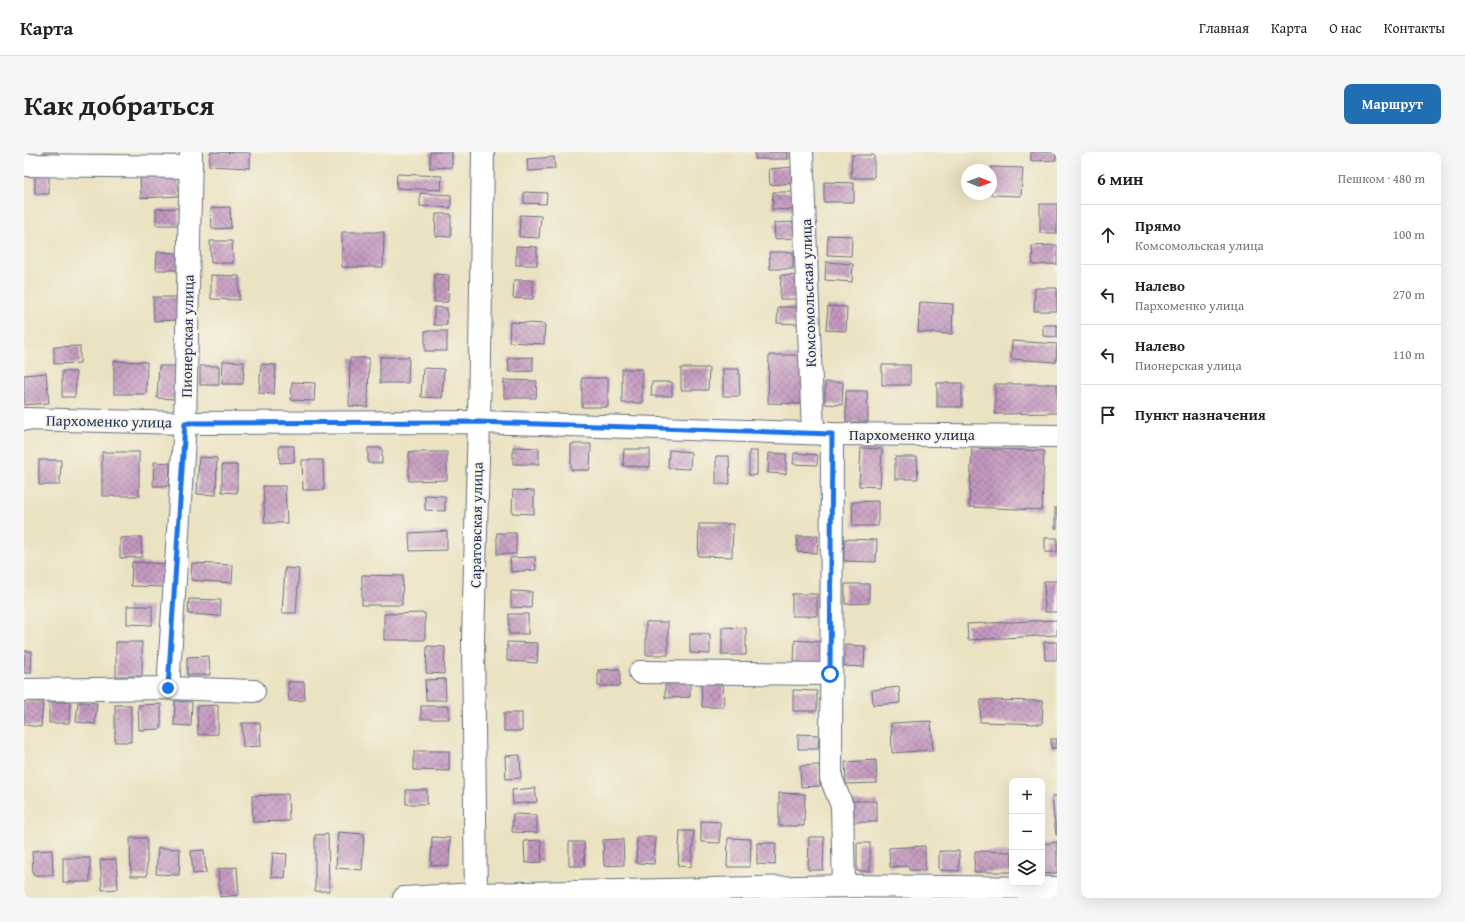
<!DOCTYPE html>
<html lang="ru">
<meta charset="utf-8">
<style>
body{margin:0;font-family:"Gentium Book Plus",serif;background:#f6f6f6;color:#202124}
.controls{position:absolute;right:12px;bottom:12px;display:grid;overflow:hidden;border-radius:8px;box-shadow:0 4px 16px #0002}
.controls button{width:36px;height:36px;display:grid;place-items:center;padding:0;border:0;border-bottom:1px solid #e0e0e0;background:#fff;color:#202124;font:20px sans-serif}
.compass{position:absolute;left:937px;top:12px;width:36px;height:36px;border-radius:50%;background:#fff;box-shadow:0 4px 16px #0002;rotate:91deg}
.stop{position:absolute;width:12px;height:12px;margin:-9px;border:3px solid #1a73e8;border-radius:50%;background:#fff}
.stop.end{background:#1a73e8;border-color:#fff;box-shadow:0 1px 4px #0008}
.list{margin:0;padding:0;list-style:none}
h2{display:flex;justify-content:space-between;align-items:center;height:52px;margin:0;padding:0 16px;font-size:17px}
h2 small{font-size:13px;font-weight:400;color:#757577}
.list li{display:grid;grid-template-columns:26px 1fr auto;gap:12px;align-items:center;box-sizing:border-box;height:60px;padding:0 16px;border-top:1px solid #e0e0e0}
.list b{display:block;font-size:15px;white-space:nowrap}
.list p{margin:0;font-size:13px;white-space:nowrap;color:#757577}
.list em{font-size:13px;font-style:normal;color:#757577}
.icon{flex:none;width:22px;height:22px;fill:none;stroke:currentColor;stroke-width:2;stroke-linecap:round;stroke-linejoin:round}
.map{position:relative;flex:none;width:1033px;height:746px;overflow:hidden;border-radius:8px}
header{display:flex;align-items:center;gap:24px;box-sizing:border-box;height:56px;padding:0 20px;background:#fff;border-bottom:1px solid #e0e0e0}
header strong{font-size:19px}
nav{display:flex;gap:22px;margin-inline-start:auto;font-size:14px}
.intro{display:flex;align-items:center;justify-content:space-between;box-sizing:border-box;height:96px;padding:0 24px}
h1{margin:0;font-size:28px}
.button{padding:10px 18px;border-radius:8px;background:#1f6fb2;color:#fff;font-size:14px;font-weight:700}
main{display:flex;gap:24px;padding:0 24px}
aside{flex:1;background:#fff;border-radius:8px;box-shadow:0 4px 16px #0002}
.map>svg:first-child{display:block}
.building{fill:url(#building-cross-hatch)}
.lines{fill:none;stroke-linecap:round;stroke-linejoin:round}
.minor-casing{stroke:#646e81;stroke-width:24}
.minor{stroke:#fff;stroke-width:22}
.route{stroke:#1a73e8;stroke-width:5}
.labels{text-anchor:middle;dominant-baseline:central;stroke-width:4;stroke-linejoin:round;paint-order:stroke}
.street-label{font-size:15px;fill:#1b2f5e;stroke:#f7f3e8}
</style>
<header>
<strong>Карта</strong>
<nav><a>Главная</a><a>Карта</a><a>О нас</a><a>Контакты</a></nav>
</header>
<div class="intro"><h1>Как добраться</h1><a class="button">Маршрут</a></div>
<main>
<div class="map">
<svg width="1033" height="746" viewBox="0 0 1033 746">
<defs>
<pattern id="building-cross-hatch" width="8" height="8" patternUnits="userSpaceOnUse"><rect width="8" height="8" fill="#c499bf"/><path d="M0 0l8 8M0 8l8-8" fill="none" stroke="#9e7d9e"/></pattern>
</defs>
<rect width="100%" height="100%" fill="#f7f3e8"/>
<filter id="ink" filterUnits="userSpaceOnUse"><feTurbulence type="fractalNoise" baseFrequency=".025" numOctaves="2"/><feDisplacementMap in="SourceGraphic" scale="8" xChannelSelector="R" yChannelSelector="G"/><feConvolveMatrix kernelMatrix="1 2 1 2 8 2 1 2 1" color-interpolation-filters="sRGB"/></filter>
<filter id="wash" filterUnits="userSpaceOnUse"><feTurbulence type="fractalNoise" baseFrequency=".012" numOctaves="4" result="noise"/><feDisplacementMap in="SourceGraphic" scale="16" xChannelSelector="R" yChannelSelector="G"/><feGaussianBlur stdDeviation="0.9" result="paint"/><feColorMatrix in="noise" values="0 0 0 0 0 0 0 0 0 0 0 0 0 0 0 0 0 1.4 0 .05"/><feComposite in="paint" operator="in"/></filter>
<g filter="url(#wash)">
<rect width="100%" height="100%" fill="#ebe2c1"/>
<g id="blocks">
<g class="building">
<path d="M19,0h15v4l-15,-1z"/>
<path d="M186,0l40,1v15l-41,-2z"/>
<path d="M406,0h22v15l-22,1z"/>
<rect x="731" y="0" width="33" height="7"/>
<path d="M1007,0h25v8l-25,1z"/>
<path d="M828,3h22v23h-23z"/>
<path d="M530,5l1,12 -27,2 -1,-12z"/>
<path d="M770,15v16l-24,2 -1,-16z"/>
<path d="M967,15l32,1 -2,28 -30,-1z"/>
<rect x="11" y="21" width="14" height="21"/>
<path d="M155,21l1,23 -39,2 -1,-23z"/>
<path d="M373,22l45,2 -1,14 -45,-2z"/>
<path d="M800,30l30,1v19h-30z"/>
<path d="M500,40l23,1 -1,11 -22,-1z"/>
<path d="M749,40h21l-1,18 -21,-1z"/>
<path d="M396,41l31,2v13l-31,-2z"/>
<rect x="1016" y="52" width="17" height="29"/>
<path d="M206,55l1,21 -19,1 -1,-21z"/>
<path d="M154,56l1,17h-23v-16z"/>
<path d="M412,62h15v23l-16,-1z"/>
<path d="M496,63l21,1 -2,22 -20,-1z"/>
<path d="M771,70l1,16 -21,1 -1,-16z"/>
<path d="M318,80h42l-1,35h-41z"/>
<path d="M804,83l24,1 -1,20 -24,-1z"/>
<path d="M186,89h22l1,22h-22z"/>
<path d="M1033,93v19l-24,1 -1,-19z"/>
<path d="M492,94l21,1v18h-21z"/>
<path d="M133,100l20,1v17h-21z"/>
<path d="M745,100h24v17h-23z"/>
<path d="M802,110l27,2 -1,18 -27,-2z"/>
<path d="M411,122l14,1 -1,27h-14z"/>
<path d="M187,123l28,1v24l-28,-1z"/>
<path d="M757,123l21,1v23h-22z"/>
<path d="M490,128h19v19l-20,-1z"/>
<path d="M1011,136h22v23h-23z"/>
<path d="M129,145h23l1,23 -23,1z"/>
<path d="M896,150l33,2 -1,30 -34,-2z"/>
<path d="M804,154l19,1 -1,24 -20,-1z"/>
<path d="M410,155l13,1v17h-13z"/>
<path d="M754,155h21v17l-22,-1z"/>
<path d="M486,170l35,2 -1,20 -35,-2z"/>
<path d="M1019,173h14v12l-14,-1z"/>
<rect x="401" y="179" width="22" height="20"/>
<path d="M988,189l45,3 -1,18 -45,-3z"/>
<path d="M56,194v17l-26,1v-17z"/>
<path d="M745,203h34l-1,49 -34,-1z"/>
<path d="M356,205h29l-1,26h-28z"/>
<path d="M509,205v14l-24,1 -1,-14z"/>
<path d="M326,206h19l-1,49 -19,-1z"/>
<path d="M90,209l33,1 -1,32h-32z"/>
<path d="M199,209l21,1 -1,22h-21z"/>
<path d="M237,212l15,1 -2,29 -15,-1z"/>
<rect x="858" y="213" width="28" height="20"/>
<path d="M135,214h16v33l-18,-1z"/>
<rect x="176" y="214" width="19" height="19"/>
<path d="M399,216l21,1 -2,29 -21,-1z"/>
<path d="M657,216h28l-1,22h-27z"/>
<rect x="598" y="217" width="20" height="34"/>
<path d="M699,217h16l1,27h-17z"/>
<path d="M38,219l14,1 -1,25h-13z"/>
<path d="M22,221l3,30 -25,2v-30z"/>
<rect x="558" y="226" width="26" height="29"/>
<path d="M480,228l33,1 -1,17h-32z"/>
<path d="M268,230l23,1 -1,18 -23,-1z"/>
<path d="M628,230h20v14h-21z"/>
<path d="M801,230h18l-1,23 -17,-1z"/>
<rect x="913" y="231" width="25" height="24"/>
<path d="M971,232h62v29l-62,1z"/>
<path d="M822,239h21l1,31h-22z"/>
<path d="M547,292h20l-1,26h-19z"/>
<path d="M255,294h15v16l-14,1z"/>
<path d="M489,295l26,1v16h-26z"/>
<rect x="344" y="296" width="14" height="15"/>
<path d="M837,296l21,1 -2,38 -21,-1z"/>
<path d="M948,296l72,3 -2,59 -73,-3z"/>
<path d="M600,297h26v18l-27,-1z"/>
<path d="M645,298l22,2 -1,17 -22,-1z"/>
<rect x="725" y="299" width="8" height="24"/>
<rect x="78" y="300" width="37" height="44"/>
<path d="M385,300h38v28l-38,1z"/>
<path d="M745,301l17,1v20l-18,-1z"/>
<path d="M770,301l24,2 -1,10 -24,-1z"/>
<path d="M692,304h13l1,28h-14z"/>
<path d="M175,305l18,1 -1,37 -19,-1z"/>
<path d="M871,305h22l1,22h-23z"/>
<path d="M15,308h22l-1,25h-21z"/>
<path d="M278,308h21l1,30h-21z"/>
<path d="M130,310l16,1 -1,23h-16z"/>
<path d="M198,313h15v28l-15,-1z"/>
<path d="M239,334h22l2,37h-22z"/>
<path d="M489,338l21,1v23l-22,-1z"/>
<path d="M401,343l20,1v15l-20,-1z"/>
<path d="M854,349v25h-25l-1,-24z"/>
<rect x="1031" y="356" width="2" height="20"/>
<path d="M675,372h34l-1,33 -34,-1z"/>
<path d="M423,379v19l-37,1 -1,-18z"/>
<rect x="473" y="381" width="19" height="21"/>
<path d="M773,384h21l-1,17 -20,-1z"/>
<path d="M117,385l1,20 -22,1v-20z"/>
<rect x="1021" y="386" width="12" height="14"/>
<path d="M820,387l33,1 -1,22 -32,-1z"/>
<path d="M511,405l1,13 -25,2 -1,-14z"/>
<path d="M108,410l35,2 -1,23 -35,-1z"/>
<path d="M168,411l41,2 -1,18 -41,-3z"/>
<path d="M261,416l14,1 -3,44h-14z"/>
<path d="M338,423l41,1 -1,29h-40z"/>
<path d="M1020,429h13v31h-12z"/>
<path d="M821,432h24v19l-24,1z"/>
<path d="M487,439l21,1 -1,16 -20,-1z"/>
<rect x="768" y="442" width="25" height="22"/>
<path d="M165,447l32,1 -1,16 -32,-2z"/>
<path d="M103,454h25v19l-25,-1z"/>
<path d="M401,461v27h-41v-26z"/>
<rect x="485" y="462" width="19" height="20"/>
<path d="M1033,468v15l-89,5 -1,-16z"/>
<rect x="622" y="470" width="22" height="33"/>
<path d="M698,475l24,1v27h-24z"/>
<path d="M666,482h20v20l-20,-1z"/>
<path d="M771,488l26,2 -1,21 -26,-1z"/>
<rect x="92" y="490" width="26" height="34"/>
<path d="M483,490l31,1 -1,20 -30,-2z"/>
<path d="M1020,490h13v18h-12z"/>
<path d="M821,493l20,1 -1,21 -20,-1z"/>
<path d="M403,494l18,1 -1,27 -18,-1z"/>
<path d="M0,499h8l-1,22h-7z"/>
<path d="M185,504l1,19h-23v-18z"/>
<path d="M596,517v17h-22v-16z"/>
<path d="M421,527l1,21h-20l-1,-20z"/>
<path d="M641,527h25v18l-25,1z"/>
<path d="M699,527l1,28h-22l-1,-27z"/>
<path d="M264,530h16l1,18 -16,1z"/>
<path d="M875,535l1,16 -27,2 -1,-15z"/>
<path d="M769,538l24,1v20h-24z"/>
<path d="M957,548l62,1 -1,23 -62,-2z"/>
<path d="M0,549l19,1 -2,25 -17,-2z"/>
<path d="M151,549l17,1 -1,24 -17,-1z"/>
<path d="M25,550h21l-1,21h-20z"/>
<path d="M54,550l19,1 -2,21 -19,-2z"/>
<path d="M137,552v25l-22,1 -1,-25z"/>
<rect x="91" y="553" width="16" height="37"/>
<path d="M194,553v29l-20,1 -1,-29z"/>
<rect x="397" y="554" width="28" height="13"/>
<rect x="480" y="561" width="18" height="18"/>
<path d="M907,569l2,29 -41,3 -1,-30z"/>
<path d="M218,571h18l1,23 -18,1z"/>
<path d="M774,582l21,1 -1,14h-20z"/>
<rect x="1027" y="587" width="6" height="9"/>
<path d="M390,599h35v20l-35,-1z"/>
<path d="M496,603l1,23 -15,1 -1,-23z"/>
<path d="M852,608l1,23 -31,1 -1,-22z"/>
<path d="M795,613l1,21 -19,1 -1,-21z"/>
<path d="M511,636l2,14 -24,2 -1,-14z"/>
<rect x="382" y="638" width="21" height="14"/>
<path d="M755,641l26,1 -1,32h-25z"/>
<path d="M264,642l1,27 -36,1 -1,-26z"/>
<path d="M1028,644h5v39h-1z"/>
<rect x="828" y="649" width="25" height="21"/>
<path d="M489,662l24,1v18l-25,-1z"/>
<path d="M677,669l19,1v21l-19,-1z"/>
<path d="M656,679h14l-3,36 -13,-1z"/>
<path d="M314,680l26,2 -2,36 -26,-2z"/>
<path d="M304,682l1,57h-14v-56z"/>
<path d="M408,685l18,1 -1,28 -18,-1z"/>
<path d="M613,685h19l-2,27 -18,-1z"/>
<path d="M785,685h15l-1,33h-15z"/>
<path d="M106,686h17v38h-16z"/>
<path d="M704,686l23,1 -1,28h-23z"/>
<path d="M599,687l1,26 -20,1 -1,-26z"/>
<path d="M517,688l1,22 -17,1 -1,-22z"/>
<path d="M545,690h15l1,24h-16z"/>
<path d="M1033,690v31l-15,1v-30z"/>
<path d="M733,691h19l-1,22 -18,-1z"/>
<rect x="833" y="691" width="13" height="28"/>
<path d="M901,694v24h-16v-4l-19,1 -1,-19z"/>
<path d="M134,696l22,1 -1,26 -23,-1z"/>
<path d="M28,698l1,25h-20l-1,-24z"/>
<path d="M180,698l2,23 -13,1 -2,-23z"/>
<path d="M915,699h20v20l-20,-1z"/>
<path d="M951,699l37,1v20h-38z"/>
<path d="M249,701l14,1 -2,24 -14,-1z"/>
<rect x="39" y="706" width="27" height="24"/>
<path d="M92,707l2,30 -16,1 -2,-30z"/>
<path d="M213,715l2,28 -19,2 -2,-28z"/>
</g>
</g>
</g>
<g filter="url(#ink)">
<use href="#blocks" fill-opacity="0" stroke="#646e81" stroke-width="1"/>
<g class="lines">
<defs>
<g id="minor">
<path d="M778,0l11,281"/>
<path d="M0,13l167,2"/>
<path d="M0,267l161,4 294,-1 353,12 225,2"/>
<path d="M808,282l-1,344 11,28 2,80"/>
<path d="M616,520l190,2"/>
<path d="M144,536l17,-265 6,-271"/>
<path d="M0,538l144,-2 86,3"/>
<path d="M380,746l72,-4 368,-8 213,2"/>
<path d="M452,746l-3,-259 6,-217 4,-270"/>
</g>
</defs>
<use href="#minor" class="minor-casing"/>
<use href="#minor" class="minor"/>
</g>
</g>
<g class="lines" filter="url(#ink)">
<path class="route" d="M144,536l17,-265 294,-1 353,12 -2,240"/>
</g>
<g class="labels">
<g class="street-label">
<text transform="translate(784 141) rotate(-92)">Комсомольская улица</text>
<text transform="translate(163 184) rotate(-89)">Пионерская улица</text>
<text transform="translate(85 269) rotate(1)">Пархоменко улица</text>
<text x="888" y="282">Пархоменко улица</text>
<text transform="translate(452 373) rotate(-89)">Саратовская улица</text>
</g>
</g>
</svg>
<div class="controls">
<button>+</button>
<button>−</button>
<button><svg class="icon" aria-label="layers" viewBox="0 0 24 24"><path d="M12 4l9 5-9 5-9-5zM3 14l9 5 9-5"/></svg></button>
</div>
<svg class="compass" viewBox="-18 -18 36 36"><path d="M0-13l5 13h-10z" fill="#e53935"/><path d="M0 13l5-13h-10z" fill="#757577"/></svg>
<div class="stop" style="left:806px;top:522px"></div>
<div class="stop end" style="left:144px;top:536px"></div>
</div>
<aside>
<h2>6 мин<small>Пешком · 480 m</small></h2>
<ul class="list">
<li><svg class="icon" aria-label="ahead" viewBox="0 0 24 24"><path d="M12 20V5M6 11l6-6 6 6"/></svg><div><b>Прямо</b><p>Комсомольская улица</p></div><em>100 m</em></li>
<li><svg class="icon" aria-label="left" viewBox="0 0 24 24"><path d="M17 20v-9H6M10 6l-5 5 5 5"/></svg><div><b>Налево</b><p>Пархоменко улица</p></div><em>270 m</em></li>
<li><svg class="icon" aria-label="left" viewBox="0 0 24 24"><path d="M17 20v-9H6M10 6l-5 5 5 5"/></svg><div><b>Налево</b><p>Пионерская улица</p></div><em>110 m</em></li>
<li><svg class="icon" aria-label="arrive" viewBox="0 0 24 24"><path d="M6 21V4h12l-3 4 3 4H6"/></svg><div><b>Пункт назначения</b></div></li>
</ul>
</aside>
</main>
